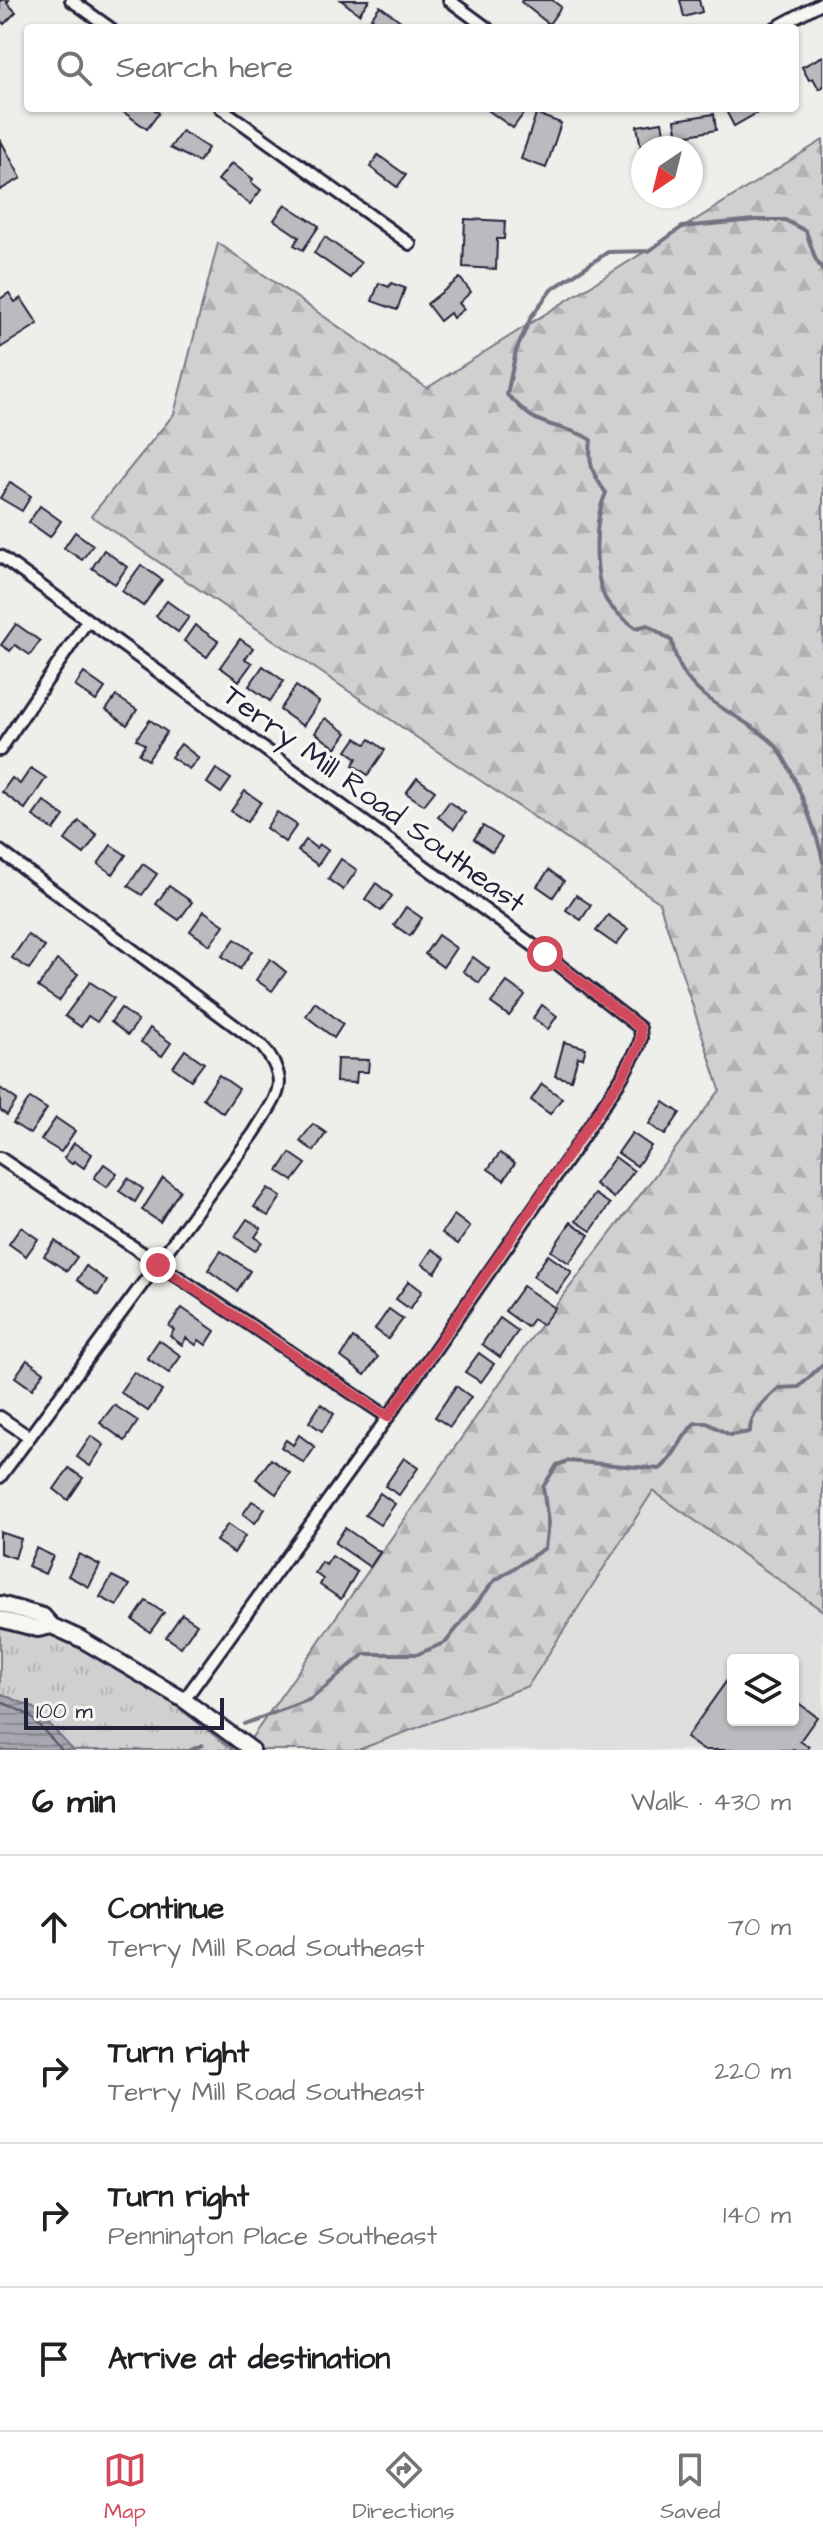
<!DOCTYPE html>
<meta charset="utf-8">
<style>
body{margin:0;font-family:"Architects Daughter",sans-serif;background:#f6f6f6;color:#202124}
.controls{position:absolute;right:24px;bottom:24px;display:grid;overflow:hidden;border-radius:8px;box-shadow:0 2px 6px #0004}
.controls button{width:72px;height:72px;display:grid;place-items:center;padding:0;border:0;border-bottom:2px solid #e0e0e0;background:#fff;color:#202124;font:40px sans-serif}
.compass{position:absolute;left:631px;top:136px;width:72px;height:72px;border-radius:50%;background:#fff;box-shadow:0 2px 6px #0004;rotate:215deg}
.scale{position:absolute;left:24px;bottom:20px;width:200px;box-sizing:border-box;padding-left:8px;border:4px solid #22223b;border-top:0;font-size:22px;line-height:28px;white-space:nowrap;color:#22223b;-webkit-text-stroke:6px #f6f6f2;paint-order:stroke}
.stop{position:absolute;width:24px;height:24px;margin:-18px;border:6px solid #d1495b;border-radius:50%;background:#fff}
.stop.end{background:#d1495b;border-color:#fff;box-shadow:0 2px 8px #0008}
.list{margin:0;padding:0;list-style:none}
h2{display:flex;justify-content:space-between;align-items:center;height:104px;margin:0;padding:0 32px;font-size:34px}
h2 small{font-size:26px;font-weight:400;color:#757577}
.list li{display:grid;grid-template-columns:52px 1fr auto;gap:24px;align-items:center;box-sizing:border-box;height:144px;padding:0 32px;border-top:2px solid #e0e0e0}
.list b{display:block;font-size:30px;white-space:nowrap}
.list p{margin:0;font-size:26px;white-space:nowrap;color:#757577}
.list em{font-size:26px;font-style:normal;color:#757577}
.icon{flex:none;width:44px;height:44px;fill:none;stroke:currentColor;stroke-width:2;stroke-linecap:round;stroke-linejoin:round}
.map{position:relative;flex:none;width:823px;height:1750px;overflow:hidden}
.search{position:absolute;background:#fff;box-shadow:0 2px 6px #0004;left:24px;right:24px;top:24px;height:88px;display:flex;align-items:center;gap:20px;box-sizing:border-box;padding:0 28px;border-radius:8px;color:#757577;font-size:30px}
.sheet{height:680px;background:#fff}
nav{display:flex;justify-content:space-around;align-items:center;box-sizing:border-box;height:112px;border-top:2px solid #e0e0e0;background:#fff;font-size:22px;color:#757577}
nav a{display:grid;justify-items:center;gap:4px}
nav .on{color:#d1495b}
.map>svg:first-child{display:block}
.built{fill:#dfdfde;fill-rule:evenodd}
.grass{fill:url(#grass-tufts);stroke:#797986;stroke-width:2}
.forest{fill:url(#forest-firs);stroke:#797986;stroke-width:2}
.water{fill:url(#water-rules);stroke:#727281;stroke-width:2}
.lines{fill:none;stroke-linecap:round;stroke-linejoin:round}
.shore{stroke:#575769;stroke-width:2}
.stream{stroke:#727281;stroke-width:4}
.building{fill:#bbbbbf;stroke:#22223b;stroke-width:2}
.minor-casing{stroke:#22223b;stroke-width:16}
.secondary-casing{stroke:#22223b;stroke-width:20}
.minor{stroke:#f6f6f2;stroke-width:10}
.secondary{stroke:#f6f6f2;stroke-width:14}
.route{stroke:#d1495b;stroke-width:10}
.labels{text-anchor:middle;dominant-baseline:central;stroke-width:7;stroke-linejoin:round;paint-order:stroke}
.street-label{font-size:30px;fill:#22223b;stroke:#f6f6f2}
</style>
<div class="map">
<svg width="823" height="1750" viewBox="0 0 823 1750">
<defs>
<pattern id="grass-tufts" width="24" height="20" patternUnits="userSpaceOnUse" patternTransform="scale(2)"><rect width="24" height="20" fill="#d0d0d1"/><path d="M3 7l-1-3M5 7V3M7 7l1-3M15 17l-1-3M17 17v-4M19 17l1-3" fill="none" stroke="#b2b2b4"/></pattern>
<pattern id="forest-firs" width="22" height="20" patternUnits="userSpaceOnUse" patternTransform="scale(2)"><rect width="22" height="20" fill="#d0d0d1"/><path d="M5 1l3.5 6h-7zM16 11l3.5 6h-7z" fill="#b2b2b4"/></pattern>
<pattern id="water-rules" width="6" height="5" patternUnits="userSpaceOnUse" patternTransform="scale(2)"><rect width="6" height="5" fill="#a7a7af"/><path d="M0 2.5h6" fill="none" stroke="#888890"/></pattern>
</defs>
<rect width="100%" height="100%" fill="#eeeeeb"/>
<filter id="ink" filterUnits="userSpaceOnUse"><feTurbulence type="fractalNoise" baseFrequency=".0125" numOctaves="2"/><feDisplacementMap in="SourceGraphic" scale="16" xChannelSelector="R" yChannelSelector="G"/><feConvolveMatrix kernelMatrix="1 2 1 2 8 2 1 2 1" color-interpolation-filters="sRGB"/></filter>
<g filter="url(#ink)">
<path class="built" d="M653,1490l170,121v139h-465l170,-64zM733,1660h60v60h-60z"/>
<path class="grass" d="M0,1609l73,17 160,124h-233z"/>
<path class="forest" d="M823,140v1471l-170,-120 -125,195 -170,64h-115l291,-416 186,-244 -61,-188 -568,-386 83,-102 44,-171 209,145z"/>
<path class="water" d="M0,1693l34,15 39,42h-73z"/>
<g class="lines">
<path class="shore" d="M0,1701l29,14 33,35"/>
<g class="stream">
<path d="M823,271l-8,-13 -9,-27 -21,-11h-31l-52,5 -20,2 -33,24 -41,1 -57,38 -20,27 -15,34 -9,44c8,6 16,16 24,21 19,13 42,11 60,24 -3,24 1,33 15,53 -12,25 -13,79 -1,105 6,12 21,22 31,30l12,-3 24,16c10,60 63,67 101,102 17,16 46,95 50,119"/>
<path d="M244,1724l67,-25 53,-45h54l28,-12 48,-61 51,-33 3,-25 -5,-36 14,-22 11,-4 92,8c16,-13 20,-31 35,-46h12l23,12 20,-3c-1,-18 17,-33 29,-44l20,-1 24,-23"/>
<path d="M191,1750l11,-5"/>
</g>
</g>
<g class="building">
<path d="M0,0h9l-2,3 9,9 -12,12 -4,-4z"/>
<path d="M341,0h28l-10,14z"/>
<path d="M522,0h30l9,7 -12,17 -28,-22z"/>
<path d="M680,0h19l3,12 -18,5z"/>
<path d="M380,6l29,21 -1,1 -34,-1 3,-5 -6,-4z"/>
<path d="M823,56v31l-4,2 -6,-11 -4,2 -7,-13z"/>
<path d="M118,108h34l7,5 -12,16z"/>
<path d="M485,108h33l6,5 -11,15z"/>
<path d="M727,108h36l1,1 -30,17 -9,-17z"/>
<path d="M536,114l25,9 -15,45 -25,-9z"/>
<path d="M714,114l2,16 -38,7 -3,-17z"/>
<path d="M662,122l5,26h-24l-1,5 -5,-27z"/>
<path d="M182,131l26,17 -9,14 -29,-14z"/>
<path d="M0,139l21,39 -21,12z"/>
<path d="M378,155l28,20 -9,12 -27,-20z"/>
<path d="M232,163l21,16 -2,3 10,8 -11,14 -32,-24z"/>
<path d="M285,204l34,22 -16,24 -9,-5 5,-8 -25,-17z"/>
<path d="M465,219l40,2 -1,18h-7l-1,30 -33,-2z"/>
<path d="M325,237l36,26 -11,15 -36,-25z"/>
<path d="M460,278l11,14 -12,11 5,6 -11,9 -3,-5 -10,8 -13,-17z"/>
<path d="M379,283l10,4 2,-4 14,5 -8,22 -25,-9z"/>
<path d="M9,293l6,9 6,-4 17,26 -38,24v-49z"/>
<path d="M10,482l21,14 -9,15 -22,-13z"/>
<path d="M40,506l21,15 -11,16 -21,-15z"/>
<path d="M75,532l18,13 -11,15 -18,-12z"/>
<path d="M104,550l23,17 -12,17 -23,-16z"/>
<path d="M141,565l21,15 -19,26 -21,-15z"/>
<path d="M167,601l22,16 -11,15 -22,-16z"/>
<path d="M16,624l24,17 -10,14 -15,-10 -5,6 -9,-6z"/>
<path d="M195,625l23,16 -11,16 -23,-16z"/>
<path d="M240,639l13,9 -8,11 7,4 -13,18 -19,-14z"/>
<path d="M263,666l21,15 -14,20 -21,-15z"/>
<path d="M84,673l21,15 -9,13 -21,-15z"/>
<path d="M296,686l23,16 -16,24 -23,-16z"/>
<path d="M116,696l21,14 -10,15 -21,-15z"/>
<path d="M325,718l22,15 -11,15 -21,-15z"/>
<path d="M150,720l17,12 -19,28 -9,-6 6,-9 -9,-6z"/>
<path d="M356,738l10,6 4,-5 15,11 -17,25 -15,-10 4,-7 -10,-7z"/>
<path d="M181,744l18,14 -10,11 -18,-12z"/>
<path d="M31,768l15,10 -21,31 -23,-17 10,-14 8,6z"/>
<path d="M216,769l15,10 -10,14 -14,-10z"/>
<path d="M417,778l18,13 -11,14 -18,-12z"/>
<path d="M245,791l16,11 -14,20 -16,-11z"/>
<path d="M44,801l20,15 -10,14 -21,-14z"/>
<path d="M449,802l16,11 -11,16 -16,-12z"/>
<path d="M277,812l20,13 -12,17 -19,-14z"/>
<path d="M79,821l18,14 -13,19 -19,-14z"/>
<path d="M483,826l19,12 -10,14 -18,-13z"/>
<path d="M306,840l10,8 3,-4 9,6 -10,15 -20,-14z"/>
<path d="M111,845l15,10 -13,19 -15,-10z"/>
<path d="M341,859l16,11 -14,20 -15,-11z"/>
<path d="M143,864l14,10 -15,21 -14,-9z"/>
<path d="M549,870l15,11 -11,16 -16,-11z"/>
<path d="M376,883l16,13 -11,15 -16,-12z"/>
<path d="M169,886l23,16 -13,18 -23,-16z"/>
<path d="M576,895l15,10 -10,15 -15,-10z"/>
<path d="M406,907l16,11 -12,18 -16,-11z"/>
<path d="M204,911l20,14 -14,20 -20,-14z"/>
<path d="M608,915l20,14 -12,16 -20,-14z"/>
<path d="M28,935l17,12 -16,22 -17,-11z"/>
<path d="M438,935l18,13 -13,19 -18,-13z"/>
<path d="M235,939l17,12 -12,18 -18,-13z"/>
<path d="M473,957l16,12 -10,14 -16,-12z"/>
<path d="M270,959l16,13 -14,19 -16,-11z"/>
<path d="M57,960l21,14 -19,27 -21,-14z"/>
<path d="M90,982l24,16 -17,24 -9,-6 -7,11 -16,-11z"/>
<path d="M507,982l18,13 -16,21 -18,-13z"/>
<path d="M315,1002l28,22 -9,14 -28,-22z"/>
<path d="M542,1005l15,11 -9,13 -15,-11z"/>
<path d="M121,1008l17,13 -10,14 -17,-13z"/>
<path d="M150,1028l21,15 -9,13 -21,-14z"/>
<path d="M564,1042l22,6 -3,10 -5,-1 -7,23 -16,-4z"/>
<path d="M185,1050l19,13 -13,17 -18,-13z"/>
<path d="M337,1059l32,1 -1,12h-11l-1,11 -20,-1z"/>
<path d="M219,1075l20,14 -16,24 -20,-15z"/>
<path d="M542,1084l20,14 -12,16 -19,-14z"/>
<path d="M0,1088l17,12 -10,15 -7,-5z"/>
<path d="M30,1098l17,11 -17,25 -17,-11z"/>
<path d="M664,1102l16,11 -15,22 -16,-11z"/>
<path d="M56,1118l19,13 -14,21 -20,-12z"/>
<path d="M313,1124l13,9 -12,18 -14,-10z"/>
<path d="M632,1133l19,13 -14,20 -19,-13z"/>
<path d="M74,1143l18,11 -8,14 -10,-7 -2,3 -8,-6z"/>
<path d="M290,1153l16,11 -13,17 -15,-10z"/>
<path d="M500,1153l15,10 -11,17 -16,-11z"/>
<path d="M615,1157l19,14 -20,27 -19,-14z"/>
<path d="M104,1164l13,9 -10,14 -13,-9z"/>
<path d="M128,1178l15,11 -8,13 -16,-11z"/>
<path d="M163,1178l17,12 -20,32 -18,-12z"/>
<path d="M268,1188l13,9 -13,19 -14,-9z"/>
<path d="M595,1194l15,10 -19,27 -15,-10z"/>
<path d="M454,1215l16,12 -12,17 -16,-11z"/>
<path d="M247,1219l14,9 -6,9 7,5 -7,9 -20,-14z"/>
<path d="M571,1222l18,13 -20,28 -18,-12z"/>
<path d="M21,1227l17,12 -12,17 -17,-12z"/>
<path d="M55,1241l22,16 -10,14 -23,-15z"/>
<path d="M432,1249l13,9 -10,15 -13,-9z"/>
<path d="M221,1251l29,20 -13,20 -29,-21z"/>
<path d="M548,1255l24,17 -15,21 -24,-17z"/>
<path d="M86,1266l21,15 -9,14 -21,-15z"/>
<path d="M409,1281l13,10 -12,18 -14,-10z"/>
<path d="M523,1286l32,22 -13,17 -9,-6 -6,8 -22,-16z"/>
<path d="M182,1308l33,23 -9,14 -7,-5 -3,5 -10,-7 -4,7 -12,-9 4,-6 -5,-4z"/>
<path d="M389,1309l14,10 -15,20 -13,-10z"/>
<path d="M500,1318l18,13 -18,26 -18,-13z"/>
<path d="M353,1338l25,19 -13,18 -24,-18z"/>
<path d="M159,1340l22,16 -12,17 -22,-15z"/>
<path d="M479,1353l15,11 -13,18 -16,-10z"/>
<path d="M27,1360l17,12 -12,17 -17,-12z"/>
<path d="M134,1372l28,19 -14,20 -28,-19z"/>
<path d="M456,1386l15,11 -21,30 -15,-10z"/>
<path d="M321,1404l13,10 -12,17 -13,-9z"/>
<path d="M114,1405l24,16 -13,20 -25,-18z"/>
<path d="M299,1435l16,12 -11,16 -23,-16 5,-7 7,5z"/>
<path d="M91,1436l13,9 -14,21 -13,-9z"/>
<path d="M404,1458l14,10 -19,27 -14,-9z"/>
<path d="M271,1459l19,14 -14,21 -20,-15z"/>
<path d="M69,1468l14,10 -15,22 -14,-11z"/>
<path d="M380,1493l15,11 -15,21 -15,-10z"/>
<path d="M252,1501l13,8 -10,14 -12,-9z"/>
<path d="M228,1524l17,12 -11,17 -18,-12z"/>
<path d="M345,1528l35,24 -10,15 -35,-24z"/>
<path d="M0,1532l21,7 -6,19 -15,-5z"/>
<path d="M36,1548l17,8 -8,18 -17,-8z"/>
<path d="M79,1554l21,11 -11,22 -21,-11z"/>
<path d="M332,1556l25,16 -16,27 -21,-14 3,-6 -8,-6 7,-11 4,3z"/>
<path d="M112,1576l18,9 -13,21 -17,-9z"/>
<path d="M146,1601l18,12 -14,19 -17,-12z"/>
<path d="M182,1614l15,10 -16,23 -15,-10z"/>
<path d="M733,1672v48h60v-21l24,18 -17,24 9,6 -2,3h-104l-17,-12z"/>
</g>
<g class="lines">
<defs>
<g id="minor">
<path d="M71,0l39,28"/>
<path d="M449,0l38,28"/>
<path d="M775,28l48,-26"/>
<path d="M221,108l189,136"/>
<path d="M0,556l545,398 95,74 1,10 -3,10 -16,29 -50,76 -184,264 -204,283"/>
<path d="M0,750l87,-129"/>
<path d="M0,851l262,195c31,38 14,50 -8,87l-254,344"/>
<path d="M0,1158l388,259"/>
<path d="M0,1417l28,19"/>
</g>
<g id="secondary">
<path d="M0,1604l43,12 9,10"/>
<path d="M0,1619l38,10 14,-3 29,13 103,61 68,50"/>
</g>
</defs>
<use href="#minor" class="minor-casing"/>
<use href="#secondary" class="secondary-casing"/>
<use href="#minor" class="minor"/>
<use href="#secondary" class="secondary"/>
</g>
</g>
<g class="lines" filter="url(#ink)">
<path class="route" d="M158,1265l230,152 234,-340 16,-29 3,-10 -1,-10 -95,-74"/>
</g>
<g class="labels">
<g class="street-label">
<text transform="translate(374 799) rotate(36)">Terry Mill Road Southeast</text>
</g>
</g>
</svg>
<div class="controls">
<button><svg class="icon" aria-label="layers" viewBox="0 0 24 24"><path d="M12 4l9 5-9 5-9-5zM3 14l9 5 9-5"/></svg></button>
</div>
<svg class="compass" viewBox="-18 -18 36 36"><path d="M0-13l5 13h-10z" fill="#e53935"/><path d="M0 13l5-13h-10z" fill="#757577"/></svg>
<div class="scale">100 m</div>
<div class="stop" style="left:545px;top:954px"></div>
<div class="stop end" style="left:158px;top:1265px"></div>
<div class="search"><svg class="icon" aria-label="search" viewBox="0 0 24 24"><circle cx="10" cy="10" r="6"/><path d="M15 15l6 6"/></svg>Search here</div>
</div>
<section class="sheet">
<h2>6 min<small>Walk · 430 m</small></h2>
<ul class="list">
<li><svg class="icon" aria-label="ahead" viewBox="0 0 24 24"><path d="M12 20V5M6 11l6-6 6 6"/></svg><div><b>Continue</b><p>Terry Mill Road Southeast</p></div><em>70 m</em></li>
<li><svg class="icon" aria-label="right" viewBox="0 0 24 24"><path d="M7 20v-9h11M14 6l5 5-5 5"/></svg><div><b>Turn right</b><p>Terry Mill Road Southeast</p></div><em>220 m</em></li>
<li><svg class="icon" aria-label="right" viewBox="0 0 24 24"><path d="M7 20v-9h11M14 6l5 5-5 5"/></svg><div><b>Turn right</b><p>Pennington Place Southeast</p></div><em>140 m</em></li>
<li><svg class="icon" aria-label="arrive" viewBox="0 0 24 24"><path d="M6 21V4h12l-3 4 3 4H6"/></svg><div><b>Arrive at destination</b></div></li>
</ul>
</section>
<nav>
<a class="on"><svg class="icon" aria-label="map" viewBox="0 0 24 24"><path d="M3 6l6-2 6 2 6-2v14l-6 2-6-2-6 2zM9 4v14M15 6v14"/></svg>Map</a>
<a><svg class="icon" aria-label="directions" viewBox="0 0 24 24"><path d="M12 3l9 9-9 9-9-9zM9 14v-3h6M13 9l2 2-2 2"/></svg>Directions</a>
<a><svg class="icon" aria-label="saved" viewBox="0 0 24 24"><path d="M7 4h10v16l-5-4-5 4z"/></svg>Saved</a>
</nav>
